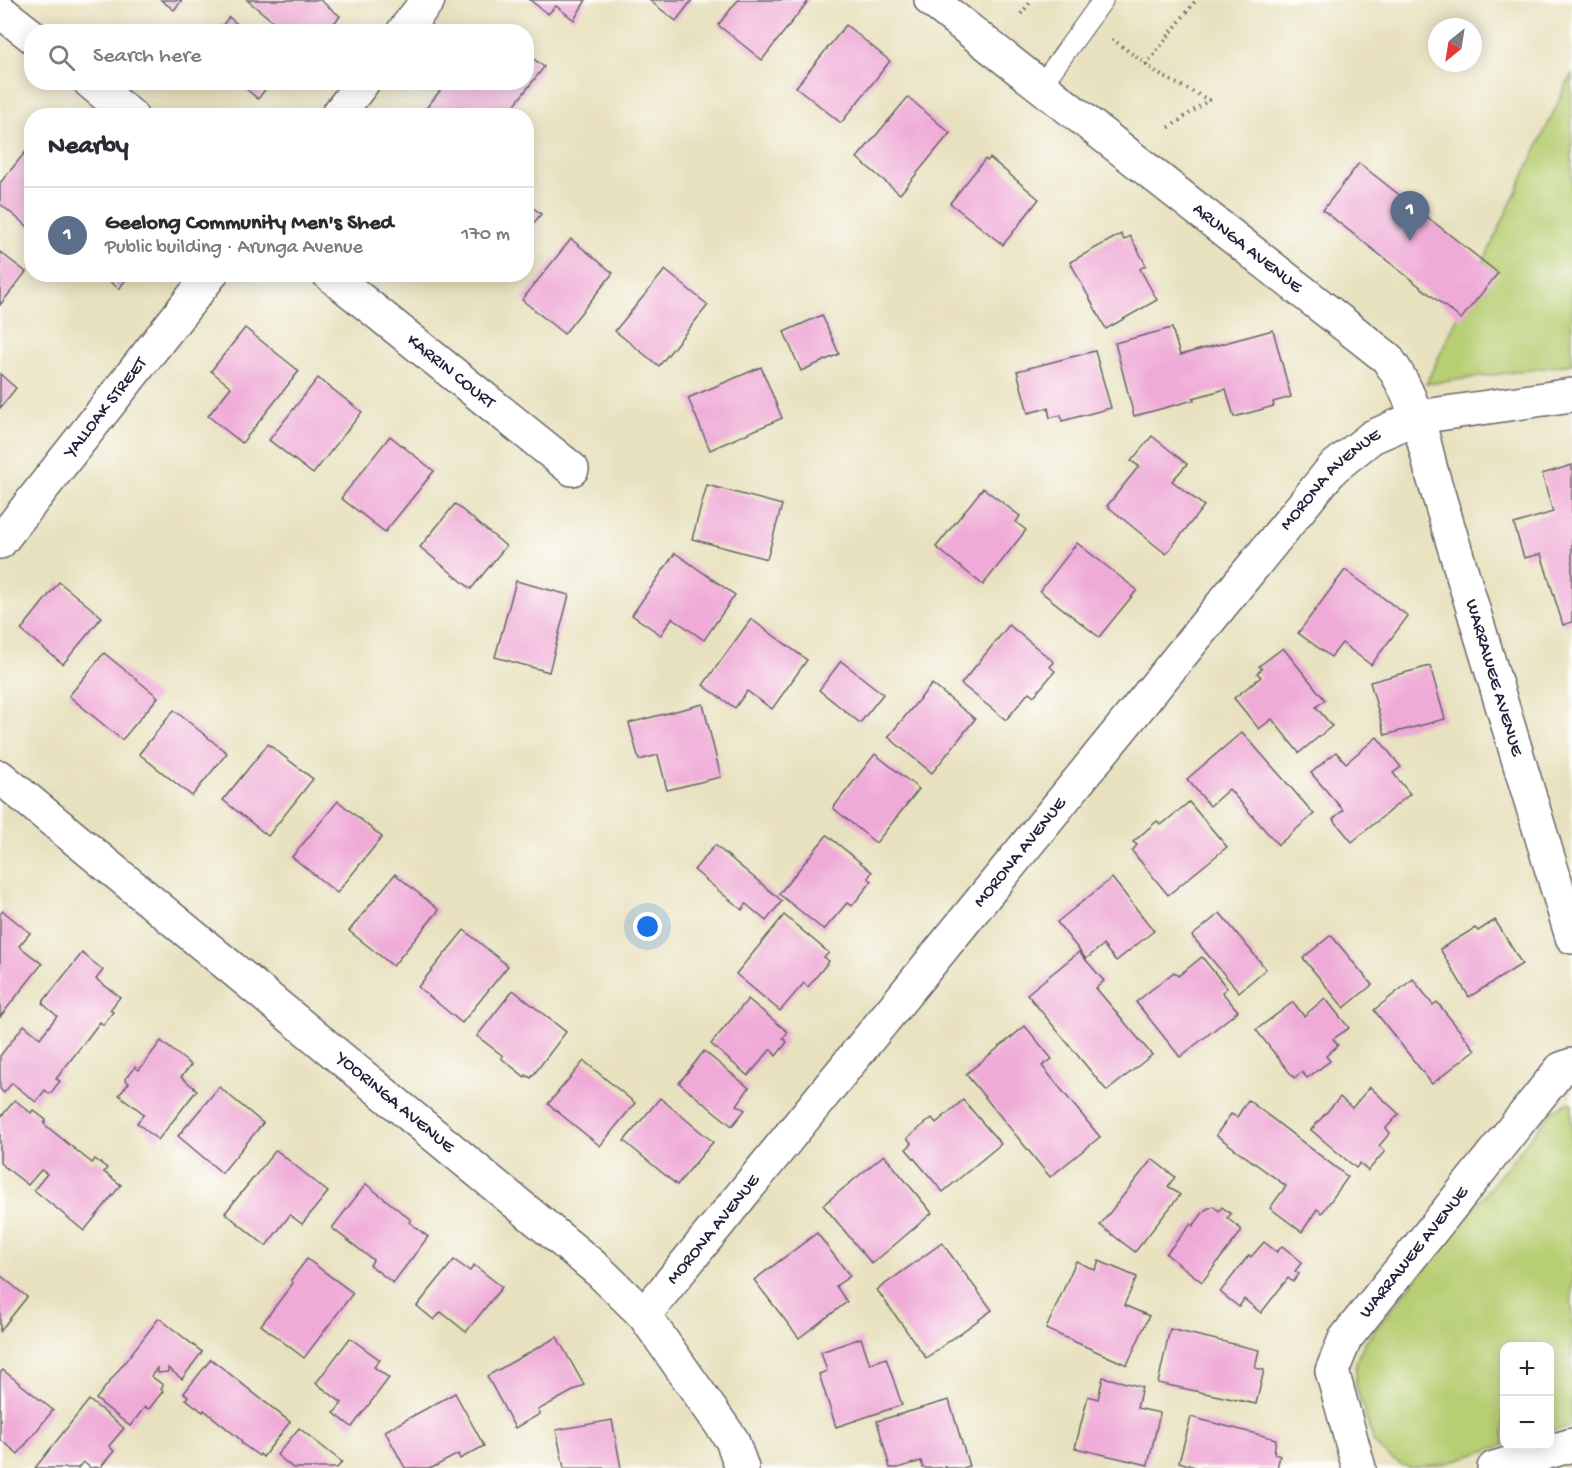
<!DOCTYPE html>
<meta charset="utf-8">
<style>
body{margin:0;font-family:"Gochi Hand",sans-serif;background:#f7f7f7;color:#2b2b33}
.controls{position:absolute;right:18px;bottom:18px;display:grid;overflow:hidden;border-radius:12px;box-shadow:0 3px 15px #0003}
.controls button{width:54px;height:54px;display:grid;place-items:center;padding:0;border:0;border-bottom:2px solid #e1e1e2;background:#fff;color:#2b2b33;font:30px sans-serif}
.compass{position:absolute;left:1428px;top:18px;width:54px;height:54px;border-radius:50%;background:#fff;box-shadow:0 3px 15px #0003;rotate:210deg}
.you{position:absolute;left:648px;top:927px;width:21px;height:21px;margin:-15px;border:4px solid #fff;border-radius:50%;background:#1a73e8;box-shadow:0 0 0 9px #1a73e833}
.badge{display:grid;place-items:center;width:39px;height:39px;border-radius:50%;background:#c8321e;color:#fff;font-size:20px;font-weight:700}
.pin{position:absolute;translate:-50% -50px;filter:drop-shadow(0 2px 3px #0008)}
.pin::after{content:'';position:absolute;top:32px;width:21px;height:18px;background:inherit;clip-path:polygon(0 0,100% 0,50% 100%)}
.list{margin:0;padding:0;list-style:none}
h2{display:flex;justify-content:space-between;align-items:center;height:78px;margin:0;padding:0 24px;font-size:26px}
h2 small{font-size:20px;font-weight:400;color:#7c7c81}
.list li{display:grid;grid-template-columns:39px 1fr auto;gap:18px;align-items:center;box-sizing:border-box;height:96px;padding:0 24px;border-top:2px solid #e1e1e2}
.list b{display:block;font-size:22px;white-space:nowrap}
.list p{margin:0;font-size:20px;white-space:nowrap;color:#7c7c81}
.list em{font-size:20px;font-style:normal;color:#7c7c81}
.icon{flex:none;width:33px;height:33px;fill:none;stroke:currentColor;stroke-width:2;stroke-linecap:round;stroke-linejoin:round}
.map{position:relative;flex:none;width:1572px;height:1468px;overflow:hidden}
.search{position:absolute;background:#fff;box-shadow:0 3px 15px #0003;left:24px;top:24px;width:510px;height:66px;display:flex;align-items:center;gap:15px;box-sizing:border-box;padding:0 21px;border-radius:24px;color:#7c7c81;font-size:22px}
.panel{position:absolute;background:#fff;box-shadow:0 3px 15px #0003;left:24px;top:108px;width:510px;height:174px;border-radius:24px}
.map>svg:first-child{display:block}
.green{fill:#b7ce73;stroke:#6c7857;stroke-width:1.5}
.building{fill:#efaad7}
.lines{fill:none;stroke-linecap:round;stroke-linejoin:round}
.lane-casing{stroke:#676569;stroke-width:22}
.street-casing{stroke:#676569;stroke-width:36}
.path{stroke:#676569;stroke-width:4;stroke-dasharray:1.5 4.5;stroke-linecap:butt}
.lane{stroke:#fff;stroke-width:20}
.street{stroke:#fff;stroke-width:33}
.labels{text-anchor:middle;dominant-baseline:central;stroke-width:5;stroke-linejoin:round;paint-order:stroke}
.street-label{font-size:18px;fill:#22223b;stroke:#fdfcf7}
</style>
<div class="map">
<svg width="1572" height="1468" viewBox="0 0 1572 1468">
<rect width="100%" height="100%" fill="#fdfcf7"/>
<filter id="ink" filterUnits="userSpaceOnUse"><feTurbulence type="fractalNoise" baseFrequency=".0167" numOctaves="2"/><feDisplacementMap in="SourceGraphic" scale="12" xChannelSelector="R" yChannelSelector="G"/><feConvolveMatrix kernelMatrix="1 2 1 2 8 2 1 2 1" color-interpolation-filters="sRGB"/></filter>
<filter id="wash" filterUnits="userSpaceOnUse"><feTurbulence type="fractalNoise" baseFrequency=".008" numOctaves="4" result="noise"/><feDisplacementMap in="SourceGraphic" scale="24" xChannelSelector="R" yChannelSelector="G"/><feGaussianBlur stdDeviation="1.35" result="paint"/><feColorMatrix in="noise" values="0 0 0 0 0 0 0 0 0 0 0 0 0 0 0 0 0 1.4 0 .05"/><feComposite in="paint" operator="in"/></filter>
<g filter="url(#wash)">
<rect width="100%" height="100%" fill="#e8e1bf"/>
<g class="green">
<path d="M1572,73v291l-146,20z"/>
<path d="M1568,1103h4v322l-22,7v-86h-46v99l-61,19 -34,4 -20,-10 -15,-15 -18,-57v-24l9,-20 188,-232z"/>
</g>
<g id="blocks">
<g class="building">
<path d="M161,0h21l-8,10z"/>
<path d="M247,0h73l20,16 -13,16h-41z"/>
<path d="M530,0h56l-12,20 -18,-14 -8,8z"/>
<path d="M649,0h43l-16,21z"/>
<path d="M738,0h71l-47,60 -44,-35z"/>
<path d="M229,17l17,15h-29z"/>
<path d="M846,25l44,36 -49,62 -45,-36z"/>
<path d="M526,53l18,14 -38,49h-3l-3,-3 -2,3h-68l-6,-5 23,-29 5,2 1,-2h73z"/>
<path d="M238,82h33l-13,17z"/>
<path d="M908,97l42,36 -50,61 -43,-36z"/>
<path d="M32,144v86l-32,-26v-21z"/>
<path d="M990,158l49,41 -36,46 -53,-42 35,-44 2,2z"/>
<path d="M1359,163l139,110 -37,46 -138,-109z"/>
<path d="M526,202l15,12 -15,19z"/>
<path d="M1121,234l3,6 6,-4 16,29 -6,4 17,31 -51,29 -36,-67z"/>
<path d="M571,239l42,34 -49,61 -42,-34z"/>
<path d="M0,252l26,20 -26,33z"/>
<path d="M665,270l43,35 -49,61 -44,-35z"/>
<path d="M101,274h29l-11,15z"/>
<path d="M822,315l17,39 -38,17 -17,-39z"/>
<path d="M245,328l54,43 -57,72 -34,-27 23,-29 -20,-16z"/>
<path d="M1172,328l8,27 93,-25 18,67 -18,5 1,4 -40,11 -8,-28 -33,9 1,2 -60,16 -19,-73z"/>
<path d="M1095,351l16,57 -49,13 -1,-6 -11,3 -2,-10 -20,5 -11,-42z"/>
<path d="M761,367l21,51 -72,32 -22,-52z"/>
<path d="M0,374l16,14 -16,20z"/>
<path d="M318,378l44,34 -49,62 -44,-34z"/>
<path d="M390,436l44,35 -49,61 -44,-34z"/>
<path d="M1152,436l35,28 -15,17 32,25 -38,48 -59,-48 32,-40 -8,-5z"/>
<path d="M1572,465v157l-9,3 -22,-71 -17,4 -10,-34 39,-12 -11,-38z"/>
<path d="M707,485l75,20 -15,54 -75,-20z"/>
<path d="M983,488l37,28 -4,6 10,8 -43,55 -47,-38z"/>
<path d="M455,504l51,42 -35,43 -51,-42z"/>
<path d="M1077,543l60,47 -38,47 -59,-46z"/>
<path d="M675,553l60,42 -31,45 -32,-22 -11,17 -29,-20z"/>
<path d="M1345,570l63,46 -37,49 -29,-22 -11,14 -33,-24z"/>
<path d="M516,581l53,14 -20,77 -54,-15z"/>
<path d="M59,582l43,35 -39,47 -42,-34z"/>
<path d="M751,619l56,41 -35,49 -25,-18 -12,17 -32,-23z"/>
<path d="M1009,625l45,37 -4,5 5,4 -21,25 -5,-4 -23,28 -45,-36z"/>
<path d="M1283,648l42,52 -9,7 16,19 -33,27 -27,-34 -13,10 -25,-31 27,-21 -4,-4 5,-4 -3,-3z"/>
<path d="M104,653l54,44 -36,43 -53,-44z"/>
<path d="M841,661l42,33 -23,29 -41,-33z"/>
<path d="M1430,666l15,53 -60,16 -15,-53z"/>
<path d="M932,684l43,35 -43,54 -44,-36z"/>
<path d="M703,704l18,73 -54,13 -9,-35 -19,5 -10,-37z"/>
<path d="M174,710l53,43 -35,43 -53,-42z"/>
<path d="M1242,732l72,82 -36,31 -49,-56 -19,17 -23,-27z"/>
<path d="M1377,737l24,30 -8,6 17,21 -58,48 -19,-23 10,-9 -32,-37 25,-21 10,11z"/>
<path d="M268,744l45,35 -45,57 -45,-36z"/>
<path d="M875,754l44,35 -43,54 -43,-35z"/>
<path d="M338,801l44,36 -45,56 -45,-36z"/>
<path d="M1189,802l38,45 -59,48 -36,-44 5,-6 -4,-3 24,-21 4,4z"/>
<path d="M827,835l45,37 -4,6 4,3 -20,25 -5,-3 -23,27 -45,-36z"/>
<path d="M715,845l67,56 -16,20 -20,-17 -4,6 -48,-40z"/>
<path d="M395,874l44,36 -46,56 -44,-35z"/>
<path d="M1112,878l42,53 -38,30 -13,-16 -17,14 -29,-37z"/>
<path d="M3,911l27,22 -11,13 23,18 -42,53v-103z"/>
<path d="M1220,913l46,56 -27,23 -47,-56z"/>
<path d="M784,915l45,38 -5,4 5,4 -21,26 -4,-4 -24,28 -44,-37z"/>
<path d="M1495,920l27,44 -53,33 -29,-48 35,-21 3,3z"/>
<path d="M464,930l44,36 -46,57 -44,-36z"/>
<path d="M1331,935l41,50 -28,23 -41,-50z"/>
<path d="M1079,952l25,29 -8,7 56,67 -45,36 -80,-97z"/>
<path d="M82,953l21,17 -7,9 24,18 -10,13 3,2 -10,13 -3,-3 -20,26 -24,31 4,2 -10,13 -5,-4 -9,12 -24,-19 -8,10 -4,-4v-33l24,-31 16,13 17,-22 -15,-13z"/>
<path d="M1202,957l25,31 -5,4 16,19 -58,46 -44,-55 38,-30 4,4z"/>
<path d="M1413,979l20,26 4,-3 38,48 -43,34 -58,-74z"/>
<path d="M513,990l53,42 -35,46 -5,-3 -1,2 -24,-19 2,-2 -26,-20z"/>
<path d="M1325,998l24,30 -16,11 5,6 -12,11 4,5 -23,17 -5,-6 -8,6 -38,-48 37,-28 11,14z"/>
<path d="M748,999l40,33 -5,6 4,4 -11,14 -5,-7 -23,27 -37,-32z"/>
<path d="M1025,1026l27,33 -10,7 58,71 -50,40 -84,-103z"/>
<path d="M161,1041l30,24 -10,12 16,13 -39,50 -21,-17 7,-9 -25,-19 10,-12 -4,-4 10,-12 4,3z"/>
<path d="M704,1051l45,37 -12,17 8,5 -13,16 -53,-43z"/>
<path d="M584,1061l51,42 -35,43 -52,-42z"/>
<path d="M219,1087l44,36 -41,50 -44,-37z"/>
<path d="M1370,1087l29,27 -13,14 4,5 -11,13 6,5 -17,20 -8,-8 -4,5 -45,-38 29,-33 12,11z"/>
<path d="M660,1098l53,44 -36,43 -53,-44z"/>
<path d="M15,1100l16,13 2,-3 13,10 -2,4 48,39 3,-4 12,9 -3,4 17,13 -37,46 -50,-41 13,-16 -6,-4 -13,15 -28,-22v-45z"/>
<path d="M963,1100l38,44 -58,48 -37,-43 6,-5 -5,-6 25,-20 4,5z"/>
<path d="M1248,1100l100,77 -26,36 -5,-4 -15,23 -32,-24 16,-22 -70,-51 15,-21 6,3z"/>
<path d="M276,1150l52,42 -26,32 -12,-9 -24,31 -41,-33z"/>
<path d="M884,1155l48,58 -60,51 -49,-59z"/>
<path d="M1152,1159l23,18 -7,9 12,9 -45,57 -35,-27z"/>
<path d="M366,1184l45,36 -2,2 19,15 -35,46 -23,-18 3,-5 -41,-32z"/>
<path d="M1213,1206l6,5 3,-4 9,7 -4,4 14,11v3l-39,50 -36,-28 25,-30 2,2 12,-16z"/>
<path d="M817,1233l33,43 -14,10 11,16 -48,36 -45,-58z"/>
<path d="M1264,1242l13,10 5,-6 20,16 -7,9 4,3 -6,8 -5,-4 -27,35 -17,-14 -5,8 -19,-15 29,-37 2,2z"/>
<path d="M942,1243l50,67 -66,48 -49,-68z"/>
<path d="M307,1259l46,34 -49,65 -43,-33 32,-42 -2,-3z"/>
<path d="M454,1260l16,11 4,-6 28,22 -36,45 -25,-20 -7,8 -17,-14z"/>
<path d="M1076,1261l19,9 4,-9 38,16 -13,28 25,11 -22,49 -81,-36z"/>
<path d="M0,1275l27,22 -27,34z"/>
<path d="M159,1318l43,34 -20,27 -14,-11v4l-10,1 -1,-5 -6,8 12,9 -2,4 2,2 -14,18 -4,-2 -15,19 -34,-27z"/>
<path d="M1170,1329l89,21 -4,18 9,2 -8,34 -98,-21z"/>
<path d="M557,1337l27,48 -46,25 2,4 -25,14 -28,-52z"/>
<path d="M350,1338l30,22 -6,7 15,11 -37,49 -18,-14 8,-10 -26,-20z"/>
<path d="M861,1338l9,26 16,-6 16,47 -66,22 -17,-53 8,-3 -6,-19z"/>
<path d="M211,1359l79,63 -27,35 -3,-3 -1,2 -18,-13 1,-2 -38,-31 -1,2 -17,-13 2,-3 -4,-3z"/>
<path d="M3,1370l50,40 -35,44 -18,-15v-66z"/>
<path d="M1103,1377l39,10 -5,21 23,5 -12,52 -73,-17 13,-52 10,3z"/>
<path d="M455,1393l29,53 -24,13 -2,-5 -26,14h-27l-20,-37z"/>
<path d="M89,1400l35,28 -15,18 5,5 -14,17 -5,-1 -4,1 -8,-6 -5,6h-43z"/>
<path d="M949,1400l20,66 -6,2h-18v-2l-7,2h-15l-2,-7 -23,7h-8l-13,-47z"/>
<path d="M1191,1417l85,22 -2,15 6,2 -3,12h-79l-19,-6z"/>
<path d="M612,1420l9,48h-57l-8,-38z"/>
<path d="M299,1428l43,34 -5,6h-44l-16,-13z"/>
</g>
</g>
</g>
<g filter="url(#ink)">
<use href="#blocks" fill-opacity="0" stroke="#676569" stroke-width="1.5"/>
<g class="lines">
<defs>
<path id="lane" d="M1040,87l63,-87"/>
<g id="street">
<path id="s1" d="M931,0l456,358c24,33 35,72 44,112l141,467"/>
<path d="M0,11l32,25"/>
<path d="M403,32l25,-32"/>
<path d="M90,82l41,34"/>
<path d="M337,116l26,-34"/>
<path id="s2" d="M329,274l243,195"/>
<path id="s3" d="M0,542l211,-268"/>
<path id="s4" d="M0,777l599,494 45,44 88,125 10,28"/>
<path id="s5" d="M644,1315l689,-847 39,-31 46,-20 154,-22"/>
<path id="s6" d="M1359,1468l-27,-97 13,-32 216,-270 11,-4"/>
<path d="M1494,1468l78,-23"/>
</g>
</defs>
<use href="#lane" class="lane-casing"/>
<use href="#street" class="street-casing"/>
<g class="path">
<path d="M1021,14l11,-14"/>
<path d="M1112,39l50,37 47,24 -42,29"/>
<path d="M1146,65l50,-65"/>
</g>
<use href="#lane" class="lane"/>
<use href="#street" class="street"/>
</g>
</g>
<g class="labels">
<g class="street-label">
<text stroke="none"><textPath href="#s1" startOffset="402">ARUNGA AVENUE</textPath></text>
<text stroke="none"><textPath href="#s2" startOffset="156">KARRIN COURT</textPath></text>
<text stroke="none"><textPath href="#s3" startOffset="171">YALLOAK STREET</textPath></text>
<text stroke="none"><textPath href="#s5" startOffset="1082">MORONA AVENUE</textPath></text>
<text stroke="none"><textPath href="#s1" startOffset="918">WARRAWEE AVENUE</textPath></text>
<text stroke="none"><textPath href="#s5" startOffset="596">MORONA AVENUE</textPath></text>
<text stroke="none"><textPath href="#s4" startOffset="512">YOORINGA AVENUE</textPath></text>
<text stroke="none"><textPath href="#s5" startOffset="110">MORONA AVENUE</textPath></text>
<text stroke="none"><textPath href="#s6" startOffset="246">WARRAWEE AVENUE</textPath></text>
</g>
</g>
</svg>
<div class="controls">
<button>+</button>
<button>−</button>
</div>
<svg class="compass" viewBox="-18 -18 36 36"><path d="M0-13l5 13h-10z" fill="#e53935"/><path d="M0 13l5-13h-10z" fill="#7c7c81"/></svg>
<div class="you"></div>
<div class="pin badge" style="left:1410px;top:241px;background:#5c6f8a">1</div>
<div class="search"><svg class="icon" aria-label="search" viewBox="0 0 24 24"><circle cx="10" cy="10" r="6"/><path d="M15 15l6 6"/></svg>Search here</div>
<section class="panel">
<h2>Nearby<small></small></h2>
<ul class="list">
<li><span class="badge" style="background:#5c6f8a">1</span><div><b>Geelong Community Men's Shed</b><p>Public building · Arunga Avenue</p></div><em>170 m</em></li>
</ul>
</section>
</div>
